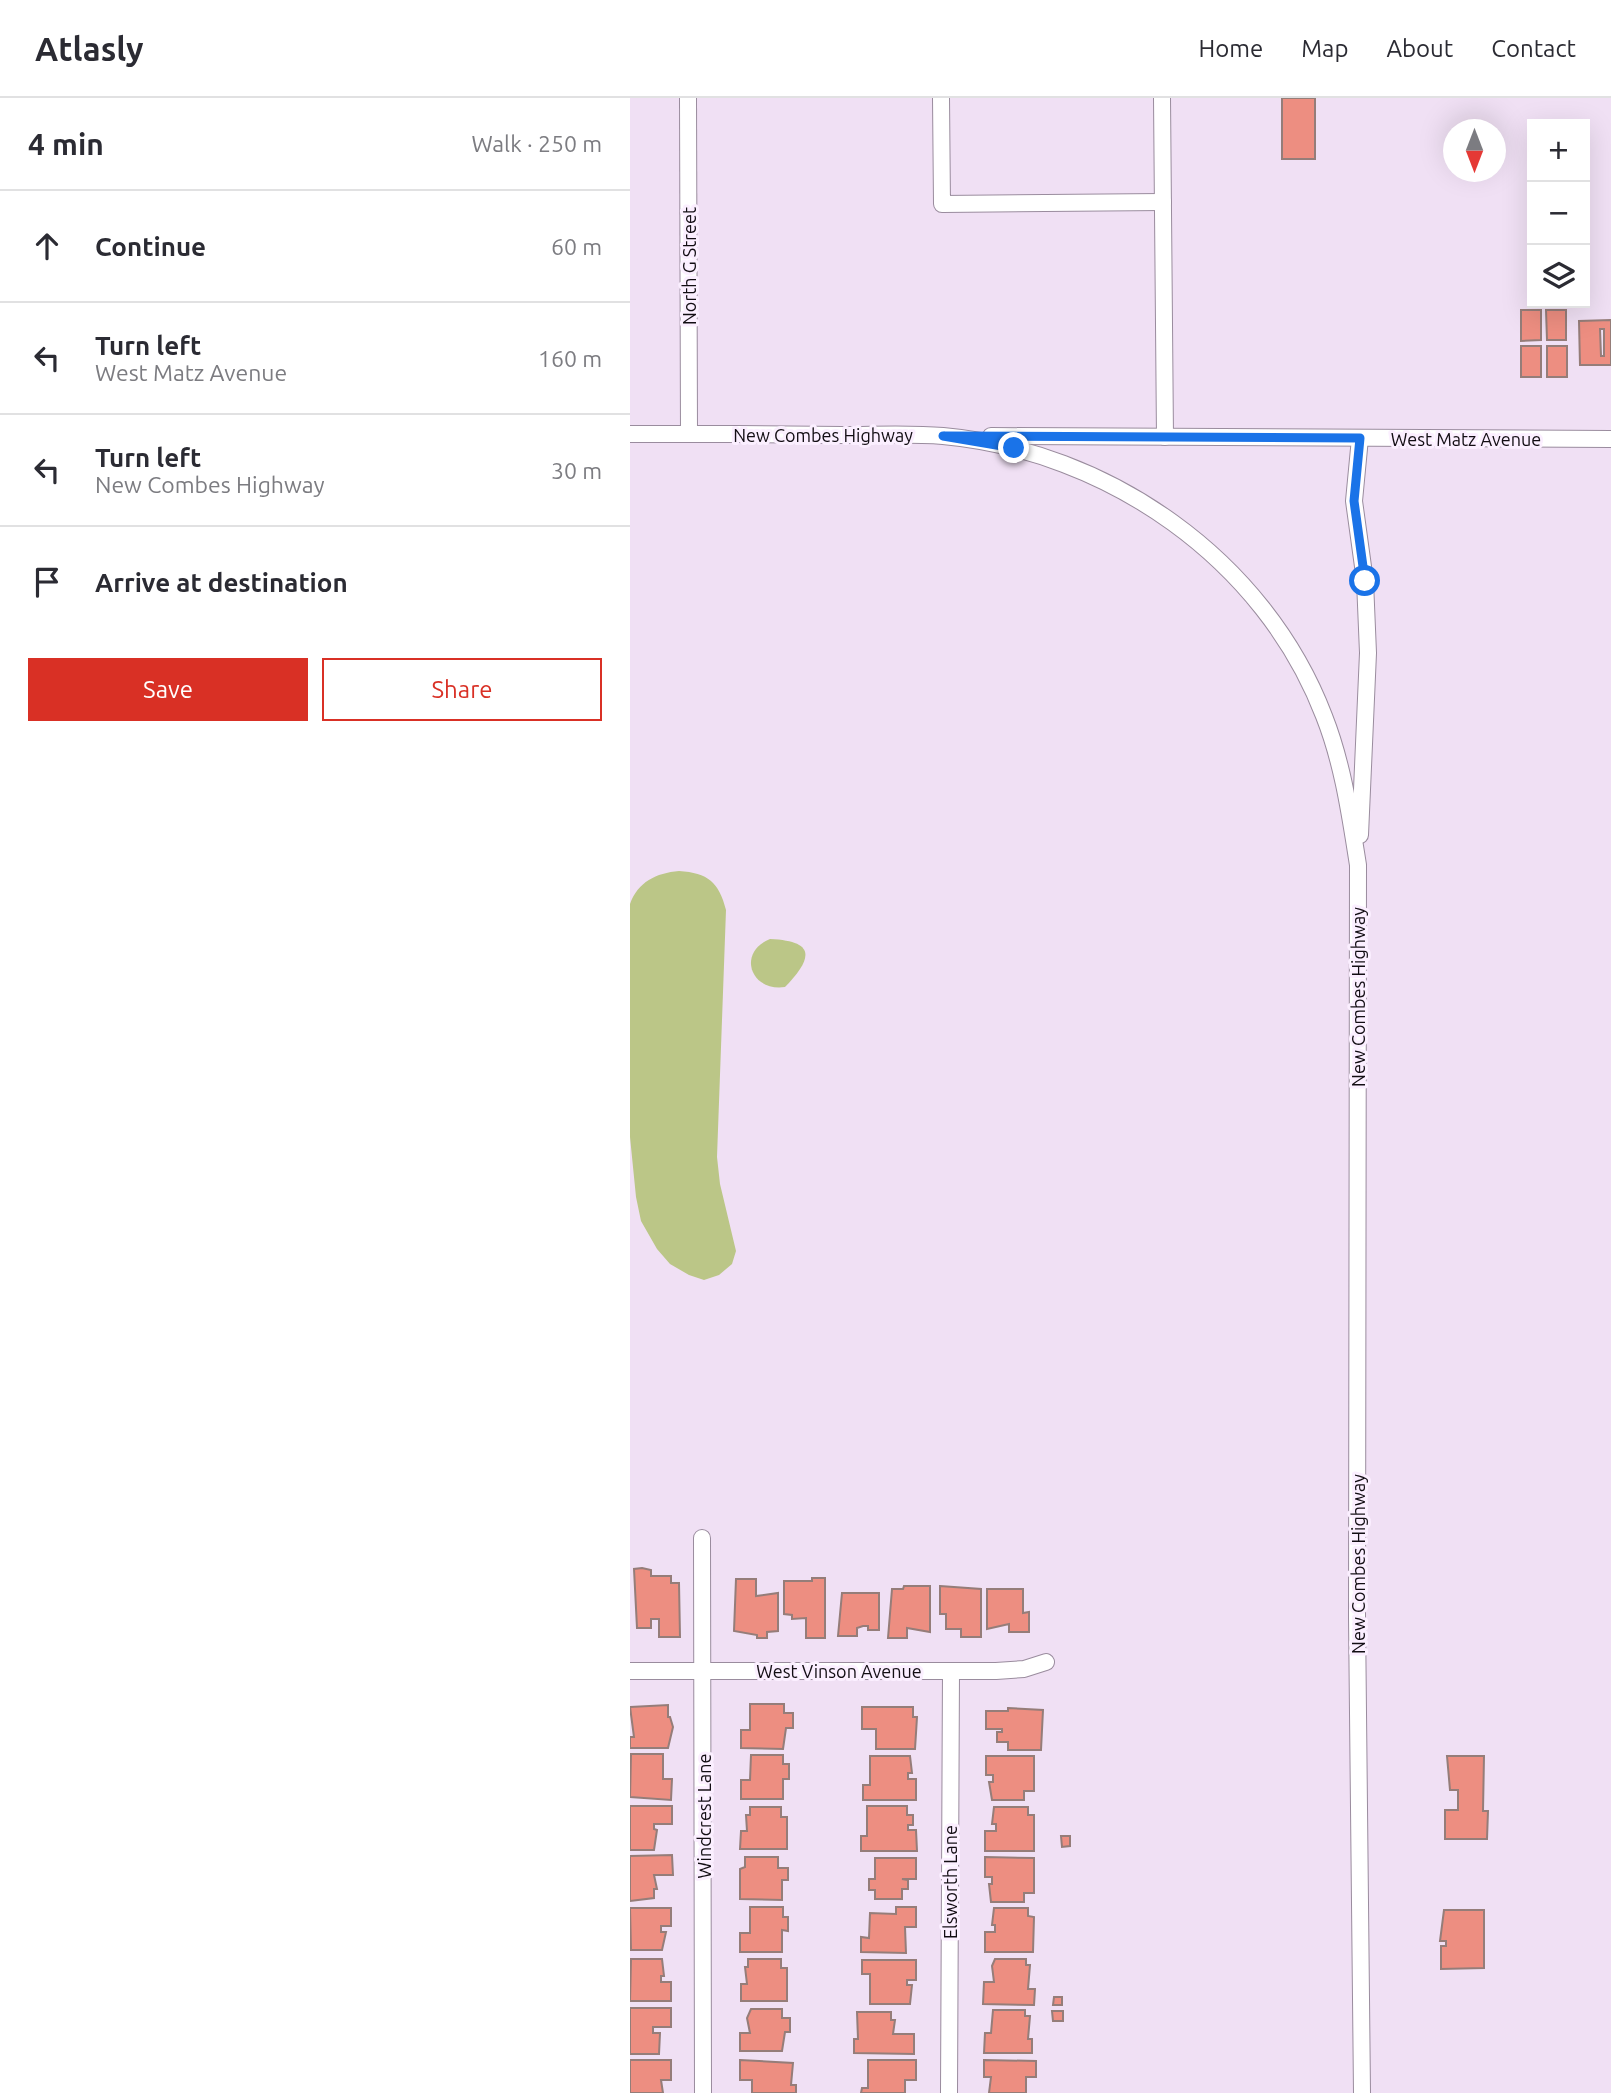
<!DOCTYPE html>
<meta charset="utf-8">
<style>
body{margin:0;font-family:Ubuntu,sans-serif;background:#f7f7f7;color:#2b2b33}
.controls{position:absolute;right:21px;top:21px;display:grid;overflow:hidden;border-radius:0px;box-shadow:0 7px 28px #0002}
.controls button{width:63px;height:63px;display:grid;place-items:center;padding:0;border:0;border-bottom:2px solid #e1e1e2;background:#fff;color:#2b2b33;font:35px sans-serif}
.compass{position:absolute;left:813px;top:21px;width:63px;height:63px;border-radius:50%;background:#fff;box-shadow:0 7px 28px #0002;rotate:180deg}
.stop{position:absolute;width:21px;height:21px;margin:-16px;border:5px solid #1a73e8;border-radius:50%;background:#fff}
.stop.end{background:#1a73e8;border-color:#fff;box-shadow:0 2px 7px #0008}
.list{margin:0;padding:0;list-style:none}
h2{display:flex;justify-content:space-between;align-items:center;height:91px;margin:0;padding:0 28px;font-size:30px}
h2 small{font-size:23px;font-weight:400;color:#7c7c81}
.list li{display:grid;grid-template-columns:46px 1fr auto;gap:21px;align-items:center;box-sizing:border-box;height:112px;padding:0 28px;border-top:2px solid #e1e1e2}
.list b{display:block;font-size:26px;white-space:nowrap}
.list p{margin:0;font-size:23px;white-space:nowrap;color:#7c7c81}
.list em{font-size:23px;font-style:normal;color:#7c7c81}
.actions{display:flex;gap:14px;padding:21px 28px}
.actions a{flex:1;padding:16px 0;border:2px solid #d93025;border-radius:0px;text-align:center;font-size:24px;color:#d93025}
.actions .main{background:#d93025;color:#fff}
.icon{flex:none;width:38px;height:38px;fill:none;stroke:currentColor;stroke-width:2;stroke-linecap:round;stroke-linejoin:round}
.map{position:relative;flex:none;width:981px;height:1995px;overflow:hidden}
header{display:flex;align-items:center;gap:42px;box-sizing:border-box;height:98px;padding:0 35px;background:#fff;border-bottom:2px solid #e1e1e2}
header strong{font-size:33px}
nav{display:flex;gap:38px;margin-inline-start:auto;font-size:24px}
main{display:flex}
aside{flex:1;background:#fff}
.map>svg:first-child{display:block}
.green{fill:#bbc687}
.building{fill:#ed8e81;stroke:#957d79;stroke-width:2;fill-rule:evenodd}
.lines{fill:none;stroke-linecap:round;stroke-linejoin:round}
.minor-casing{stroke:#9a8c9e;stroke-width:18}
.minor{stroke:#fff;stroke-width:16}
.route{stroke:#1a73e8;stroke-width:9}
.labels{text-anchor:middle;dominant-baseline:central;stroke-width:6;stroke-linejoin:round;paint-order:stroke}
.street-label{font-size:18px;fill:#120d13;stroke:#fbefff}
</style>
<header>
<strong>Atlasly</strong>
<nav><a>Home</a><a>Map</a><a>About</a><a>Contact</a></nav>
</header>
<main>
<aside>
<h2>4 min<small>Walk · 250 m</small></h2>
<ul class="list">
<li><svg class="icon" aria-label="ahead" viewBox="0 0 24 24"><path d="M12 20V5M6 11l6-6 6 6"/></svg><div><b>Continue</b></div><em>60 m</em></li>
<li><svg class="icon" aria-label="left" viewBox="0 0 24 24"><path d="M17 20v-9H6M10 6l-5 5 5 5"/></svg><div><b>Turn left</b><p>West Matz Avenue</p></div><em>160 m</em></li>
<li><svg class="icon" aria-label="left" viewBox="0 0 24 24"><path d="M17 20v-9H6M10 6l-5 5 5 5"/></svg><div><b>Turn left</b><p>New Combes Highway</p></div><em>30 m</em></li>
<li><svg class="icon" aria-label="arrive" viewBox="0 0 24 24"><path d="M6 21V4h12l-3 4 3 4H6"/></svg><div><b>Arrive at destination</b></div></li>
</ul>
<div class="actions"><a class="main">Save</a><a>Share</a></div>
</aside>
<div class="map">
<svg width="981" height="1995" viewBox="0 0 981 1995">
<rect width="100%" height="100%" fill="#f0e0f4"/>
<g class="green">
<path d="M49,773c29,2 40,11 47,39l-9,247 3,27 16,67 -4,13 -13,11 -15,5 -15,-5 -19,-11 -13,-15 -16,-28 -5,-24 -6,-60v-233c8,-22 26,-31 49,-33z"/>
<path d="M140,841c46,2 43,19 15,48 -35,5 -48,-35 -15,-48z"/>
</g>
<g class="building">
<rect x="652" y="0" width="33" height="61"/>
<path d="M891,212h20v30l-20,1z"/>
<path d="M916,212h20v30h-19z"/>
<path d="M981,222v45h-31l-1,-44zM970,231h4v27h-3z"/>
<rect x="891" y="248" width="20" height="31"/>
<rect x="917" y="248" width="20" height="31"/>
<path d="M12,1470l9,2v6h20v7h8l1,54h-21v-18h-8v9h-14l-3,-59z"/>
<path d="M182,1480h13v60h-19v-20l-14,1v-4l-8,-1v-33h28z"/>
<path d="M106,1481h20v17l22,-3v38l-11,1v6h-10v-3l-23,-4z"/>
<path d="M274,1488h26v46l-23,-4v10h-19l4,-49h11z"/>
<path d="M310,1488l41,3v48h-20v-8h-15v-15h-6z"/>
<path d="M357,1491h36v24l6,-1v20h-20v-8l-22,5z"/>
<path d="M212,1495h37v37h-11v-4h-5l-6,2v8h-19z"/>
<path d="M120,1606h34v9h9v15h-7l-3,21 -42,-1v-18h9z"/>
<path d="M38,1607v12h2l3,10 -5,21h-38v-11h4l-4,-30z"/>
<path d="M232,1609h51v10h4l-2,32h-39v-20h-14z"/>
<path d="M378,1610l35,2 -2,40h-33v-8h-11v-10h5v-3h-16v-18h22z"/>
<path d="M1,1656h32v25h9l-1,21 -41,-3z"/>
<path d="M121,1657h32v9h6v15h-6v20h-42v-19h9z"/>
<path d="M240,1658h40l2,17h-4v6h8v21h-53v-15h7z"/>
<path d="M356,1658h48v35h-10v9h-32l-3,-18h4v-7h-7z"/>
<path d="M817,1658h37l-1,55h5l-1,28h-42v-29h13v-20h-8z"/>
<path d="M0,1708h42v18h-18v5l3,1 -3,20h-24z"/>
<path d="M237,1708h40v9h6v10h-5v5h8l1,21h-56v-15h6z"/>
<path d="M120,1709h31v10h6v32h-47l1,-18h6l-1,-16h4z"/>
<path d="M364,1709h34v8h6v36h-49v-20h11v-7h-4z"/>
<path d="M431,1738h9v10l-8,1z"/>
<path d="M42,1757l1,20h-19l3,14h-3v9l-24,3v-45z"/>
<path d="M115,1759h33v11h10v12h-6v20l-42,-1v-30l5,-2z"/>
<path d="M355,1759l49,1v35h-10v9h-33l-2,-18h3v-7h-7z"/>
<path d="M245,1760h41v21h-14l6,1v9h-6v10h-27v-9h-6v-11h6z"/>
<path d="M120,1809h33v10h5v14l-6,-1v22h-42v-19h10z"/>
<path d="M266,1809h20v20h-11l1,26 -45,-1v-15l8,1 1,-25 26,1z"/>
<path d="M0,1810h41v18h-10v6h5l-4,18h-31z"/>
<path d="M364,1810h34v8l6,1 -1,35h-48v-20h10v-7h-3z"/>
<path d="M814,1812h40v58l-43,1v-23h5v-5h-6z"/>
<path d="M1,1861h31l2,17h-3v6h10v19h-41z"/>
<path d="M118,1861h33v9h6v33h-46v-17h6l-2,-17h3z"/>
<path d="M365,1861h31v6h4l-2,24h7l-1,16 -51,-1 1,-22h10l-2,-16z"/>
<path d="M232,1862h54v20h-9v5h5l-2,19h-40v-30h-8z"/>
<path d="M424,1899h8v8h-9z"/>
<path d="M0,1910h41v19h-18v6h7l-1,21h-29z"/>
<path d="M121,1911h31v9h8v14h-5l-3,19h-42v-18h10l-3,-15z"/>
<path d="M363,1912h32v6h5l-2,23h4v14h-48l1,-20h6z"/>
<path d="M422,1913h11v10h-10z"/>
<path d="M227,1914h34v8h4l-2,14h21v20l-60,-1v-14h4z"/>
<path d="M0,1962h41v20h-10l2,13h-33z"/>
<path d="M110,1962l53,3 -2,22h5v8h-44v-13h-12z"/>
<path d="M238,1962h48v20h-11v13h-44l1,-5h6z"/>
<path d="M354,1962l52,1v16h-10v16h-37l2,-16h-7z"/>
</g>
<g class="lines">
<defs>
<g id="minor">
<path d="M58,0l1,336"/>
<path d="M311,0l1,106 221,-2"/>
<path d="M532,0l3,339"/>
<path d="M0,336c71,0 141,0 212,1 33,0 68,-2 101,1 165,15 321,123 381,280 19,48 26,99 34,149l-1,753 5,475"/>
<path d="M361,338l620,3"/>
<path d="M730,737l8,-182 -3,-72 -11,-80 6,-63"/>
<path d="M72,1440l1,555"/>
<path d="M0,1573h366l28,-2 22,-7"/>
<path d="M319,1995l2,-422"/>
</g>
</defs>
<use href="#minor" class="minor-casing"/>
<use href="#minor" class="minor"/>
</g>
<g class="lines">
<path class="route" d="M384,350l-71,-12 417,2 -6,63 11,80"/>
</g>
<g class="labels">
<g class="street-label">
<text transform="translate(59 168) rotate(-90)">North G Street</text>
<text x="193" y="337">New Combes Highway</text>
<text x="836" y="341">West Matz Avenue</text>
<text transform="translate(728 899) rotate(-90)">New Combes Highway</text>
<text transform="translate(728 1466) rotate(-90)">New Combes Highway</text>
<text x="209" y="1573">West Vinson Avenue</text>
<text transform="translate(74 1718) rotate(-90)">Windcrest Lane</text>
<text transform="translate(320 1784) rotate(-90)">Elsworth Lane</text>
</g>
</g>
</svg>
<div class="controls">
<button>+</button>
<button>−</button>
<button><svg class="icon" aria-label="layers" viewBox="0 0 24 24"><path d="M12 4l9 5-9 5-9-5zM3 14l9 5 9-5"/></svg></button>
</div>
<svg class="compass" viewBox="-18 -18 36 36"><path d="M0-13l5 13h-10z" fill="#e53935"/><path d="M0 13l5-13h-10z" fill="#7c7c81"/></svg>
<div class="stop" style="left:735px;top:483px"></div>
<div class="stop end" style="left:384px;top:350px"></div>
</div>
</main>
